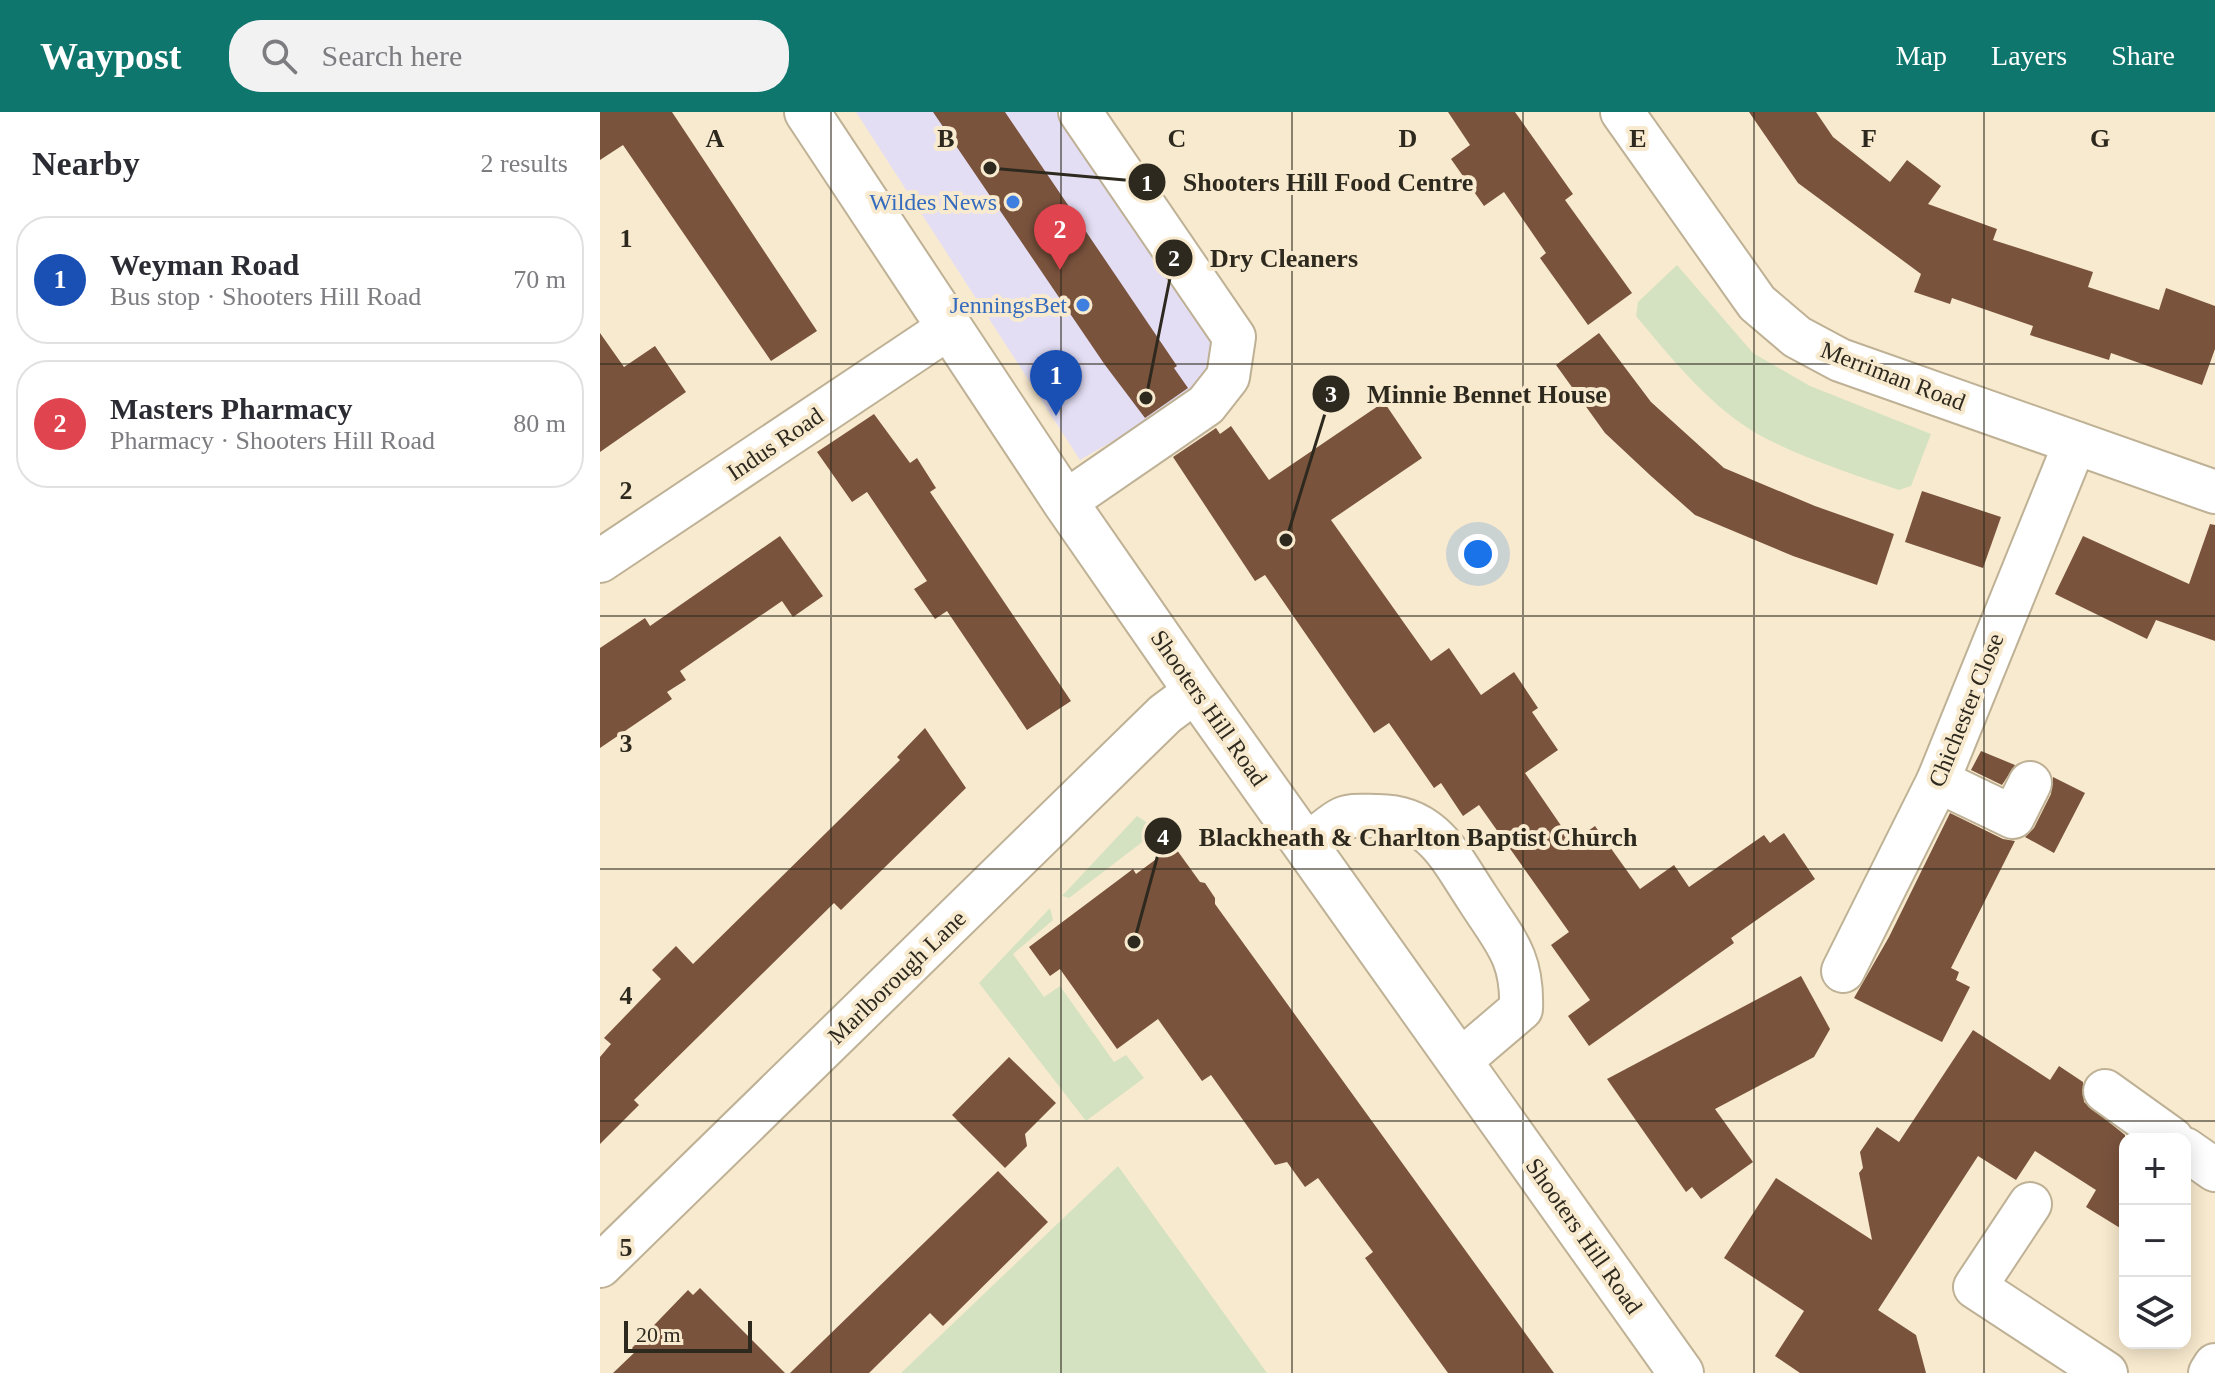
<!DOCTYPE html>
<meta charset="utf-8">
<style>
body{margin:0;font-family:"Times New Roman",serif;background:#f2f2f3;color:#2b2b33}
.controls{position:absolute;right:24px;bottom:24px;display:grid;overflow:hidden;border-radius:16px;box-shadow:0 4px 20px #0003}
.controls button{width:72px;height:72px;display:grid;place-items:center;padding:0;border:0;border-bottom:2px solid #e1e1e2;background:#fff;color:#2b2b33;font:40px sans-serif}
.scale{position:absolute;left:24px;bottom:20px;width:128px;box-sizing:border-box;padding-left:8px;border:4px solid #2e291e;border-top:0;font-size:22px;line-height:28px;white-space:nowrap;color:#2e291e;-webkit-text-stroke:6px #f8eace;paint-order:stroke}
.you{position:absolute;left:878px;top:442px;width:28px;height:28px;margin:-20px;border:6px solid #fff;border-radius:50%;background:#1a73e8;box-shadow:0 0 0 12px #1a73e833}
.badge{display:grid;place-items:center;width:52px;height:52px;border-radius:50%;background:#0f766e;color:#fff;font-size:26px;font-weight:700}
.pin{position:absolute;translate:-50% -66px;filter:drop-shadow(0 2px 4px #0008)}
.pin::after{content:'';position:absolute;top:42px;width:28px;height:24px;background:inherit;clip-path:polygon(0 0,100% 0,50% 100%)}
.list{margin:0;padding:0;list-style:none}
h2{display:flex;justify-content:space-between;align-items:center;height:104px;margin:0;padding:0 32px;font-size:34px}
h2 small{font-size:26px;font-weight:400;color:#7c7c81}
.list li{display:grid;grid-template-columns:52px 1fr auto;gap:24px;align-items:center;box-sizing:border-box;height:128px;margin:0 16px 16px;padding:0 16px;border:2px solid #e1e1e2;border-radius:32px}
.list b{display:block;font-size:30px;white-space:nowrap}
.list p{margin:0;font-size:26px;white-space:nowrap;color:#7c7c81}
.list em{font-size:26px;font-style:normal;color:#7c7c81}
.icon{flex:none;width:44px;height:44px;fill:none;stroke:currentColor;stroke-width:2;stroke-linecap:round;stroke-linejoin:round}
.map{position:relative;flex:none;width:1615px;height:1261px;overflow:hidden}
header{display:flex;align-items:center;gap:48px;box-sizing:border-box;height:112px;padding:0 40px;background:#0f766e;color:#fff}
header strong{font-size:38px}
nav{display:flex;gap:44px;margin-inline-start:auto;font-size:28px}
.search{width:560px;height:72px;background:#f2f2f3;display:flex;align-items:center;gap:20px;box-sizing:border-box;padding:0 28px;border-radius:32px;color:#7c7c81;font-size:30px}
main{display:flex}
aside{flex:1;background:#fff}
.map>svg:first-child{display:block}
.commercial{fill:#e4def4}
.green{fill:#d5e2c2}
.building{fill:#7a533d}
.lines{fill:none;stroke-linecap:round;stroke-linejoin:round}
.minor-casing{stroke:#beb195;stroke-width:46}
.major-casing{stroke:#beb195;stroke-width:48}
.minor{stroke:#fff;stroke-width:42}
.major{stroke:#fff;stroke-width:44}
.grid{fill:none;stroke:#2e291e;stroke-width:2;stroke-opacity:0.55}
.shop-dot{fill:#3f7fe0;stroke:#f8eace;stroke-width:3}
.labels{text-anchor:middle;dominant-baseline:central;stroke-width:8;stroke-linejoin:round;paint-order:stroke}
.shop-label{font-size:24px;fill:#366cbe;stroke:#f8eace;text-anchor:end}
.street-label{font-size:24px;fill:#2e291e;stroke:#f8eace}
.grid-label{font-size:26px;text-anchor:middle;font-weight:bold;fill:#2e291e;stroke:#f8eace;stroke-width:8;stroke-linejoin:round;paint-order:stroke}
.leader{fill:none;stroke:#2e291e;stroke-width:3}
.callout-dot{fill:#2e291e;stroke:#f8eace;stroke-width:3}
.mark-label{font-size:24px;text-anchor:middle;font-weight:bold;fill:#fff}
.callout-label{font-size:26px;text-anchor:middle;font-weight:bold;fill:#2e291e;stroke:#f8eace;stroke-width:8;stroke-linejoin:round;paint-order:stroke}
</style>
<header>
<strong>Waypost</strong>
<div class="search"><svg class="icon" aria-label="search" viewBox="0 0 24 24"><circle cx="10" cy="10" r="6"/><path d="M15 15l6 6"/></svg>Search here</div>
<nav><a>Map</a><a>Layers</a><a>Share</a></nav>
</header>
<main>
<aside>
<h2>Nearby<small>2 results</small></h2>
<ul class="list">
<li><span class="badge" style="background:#1a4fb4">1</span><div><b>Weyman Road</b><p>Bus stop · Shooters Hill Road</p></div><em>70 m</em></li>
<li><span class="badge" style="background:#e0444e">2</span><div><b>Masters Pharmacy</b><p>Pharmacy · Shooters Hill Road</p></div><em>80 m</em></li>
</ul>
</aside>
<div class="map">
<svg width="1615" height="1261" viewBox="0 0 1615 1261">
<rect width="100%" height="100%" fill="#f8eace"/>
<path class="commercial" d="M256,0h202l159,231 -4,25 -17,25 -116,67z"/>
<g class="green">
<path d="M1077,153l76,88 57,33 121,48 -20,52 -12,4c-46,-16 -94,-31 -138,-54 -50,-28 -89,-77 -125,-120l2,-14z"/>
<path d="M537,704l21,14 -89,68 -7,-2z"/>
<path d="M450,796l3,12 -40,34 31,43 16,-11 54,76 12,-7 18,23 -58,43 -107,-138z"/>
<path d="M518,1054l149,207h-366z"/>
</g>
<g class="building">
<path d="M0,0h72l145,219 -46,30 -148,-216 -23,15z"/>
<path d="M333,0h72l172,254 -3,2 14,20 -43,30 -40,-53z"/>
<path d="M848,0h67l58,82 -8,6 67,93 -44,32 -48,-67 6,-5 -42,-61 -20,14 -33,-47 19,-14z"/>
<path d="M1149,0h67l17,25 57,45 17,-22 34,26 -13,18 69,25 -4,11 100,32 -5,15 71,23 7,-22 49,18v43l-13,36 -91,-32 -2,7 -79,-25 3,-9 -81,-28 -2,6 -36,-12 7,-18 -123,-91z"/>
<path d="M0,221l24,34 31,-21 31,46 -86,60z"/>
<path d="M999,221l52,69 73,66 91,38 79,28 -17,51 -84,-29 -98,-41 -44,-39 -46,-43 -49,-68z"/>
<path d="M784,290l38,56 -91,62 100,141 18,-13 32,47 33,-23 24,36 -6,4 26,38 -33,23 39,57 8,-6 9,12 14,-10 45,63 34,-24 15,22 75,-52 6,8 14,-10 31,46 -84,59 3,5 -145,103 -21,-30 22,-16 -39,-55 18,-13 -90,-127 -16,11 -22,-33 -7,5 -45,-65 -15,10 -109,-158 -10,6 -82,-124 43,-29 4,6 11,-8 38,54z"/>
<path d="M274,302l36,49 7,-5 19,30 -6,4 141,209 -44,29 -80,-119 -12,8 -21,-30 13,-8 -60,-89 -15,10 -35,-50z"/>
<path d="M1322,379l79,26 -18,51 -78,-26z"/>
<path d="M1610,412l5,1v116l-59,-21 -9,19 -92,-45 28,-58 106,48z"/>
<path d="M180,424l43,60 -30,21 -11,-16 -102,70 6,9 -19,12 5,7 -72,49v-100l45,-30 5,8z"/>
<path d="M325,616l41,60 -125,122 -7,-7 -200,197 5,5 -39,39v-87l11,-13 -7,-6 57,-59 -9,-9 24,-24 17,18 207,-204 -3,-3z"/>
<path d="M1381,639l34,14 -13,20 -31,-15z"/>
<path d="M1453,665l32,16 -31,60 -29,-16 9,-9 17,-34z"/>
<path d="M1350,701l53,26 12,2 -64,127 8,4 -3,8 14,7 -28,55 -88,-44 35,-61z"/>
<path d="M574,734l26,36 5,1 10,15v6l339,469h-106l-83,-115 8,-6 -55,-74 -13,9 -18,-25 -12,3 -64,-90 -9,6 -44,-62 -41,30 -57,-80 -10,7 -21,-29 104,-78 3,5z"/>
<path d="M1201,864l29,53 -16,28 -99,52 38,53 -52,37 -9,-12 -6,5 -79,-113z"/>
<path d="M1373,918l77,50 9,-14 24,16 1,20 41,33v96l-39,-24 10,-17 -61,-39 -19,29 -38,-24 -100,154 38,25 10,38h-126l-25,-17 29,-45 -80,-53 52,-80 96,62 -13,-67 4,-5 -3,-16 17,-25 22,15z"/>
<path d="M409,945l47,46 -31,31 2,12 -22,22 -53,-53z"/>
<path d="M398,1059l50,51 -105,104 -13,-13 -61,60h-79z"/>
<path d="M100,1176l85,85h-172l22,-21 -3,-4 56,-58 5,5z"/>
</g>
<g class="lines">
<defs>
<g id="minor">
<path d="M1022,0l135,191 40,34 43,23 375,132"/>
<path d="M465,390l141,-97 22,-28 6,-40 -154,-225"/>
<path d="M0,449l350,-234"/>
<path d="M1338,669l75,36 17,-34"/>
<path d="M706,734c11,-8 22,-19 34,-26 10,-6 24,-4 36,-4 57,-1 74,41 102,83 27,42 45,58 43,110l-61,52"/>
<path d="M1243,859l95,-190 137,-338"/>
<path d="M1505,979l67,48"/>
<path d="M1585,1037l30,21"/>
<path d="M1430,1092l-55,83 131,86"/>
<path d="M0,1154l565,-552 31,-23"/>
<path d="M1610,1261l5,-8"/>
</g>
<path id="major" d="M207,0l258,390 131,189 485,682"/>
</defs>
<use href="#minor" class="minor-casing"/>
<use href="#major" class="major-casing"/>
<use href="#minor" class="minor"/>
<use href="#major" class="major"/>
</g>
<path class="grid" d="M231,0v1261M461,0v1261M692,0v1261M923,0v1261M1154,0v1261M1384,0v1261M0,252h1615M0,504h1615M0,757h1615M0,1009h1615"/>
<g class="shop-dot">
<circle cx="413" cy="90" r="8"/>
<circle cx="483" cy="193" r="8"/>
</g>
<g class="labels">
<g class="shop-label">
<text x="397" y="90">Wildes News</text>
<text x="467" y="193">JenningsBet</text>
</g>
<g class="street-label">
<text transform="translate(1293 264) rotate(21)">Merriman Road</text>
<text transform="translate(175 332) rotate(-34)">Indus Road</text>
<text transform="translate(609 596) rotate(55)">Shooters Hill Road</text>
<text transform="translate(1366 598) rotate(-68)">Chichester Close</text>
<text transform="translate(297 865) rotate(-44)">Marlborough Lane</text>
<text transform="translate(984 1124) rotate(55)">Shooters Hill Road</text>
</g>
</g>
<g class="grid-label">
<text x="115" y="35">A</text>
<text x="346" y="35">B</text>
<text x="577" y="35">C</text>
<text x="808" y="35">D</text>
<text x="1038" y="35">E</text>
<text x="1269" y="35">F</text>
<text x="1500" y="35">G</text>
<text x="26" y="135">1</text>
<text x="26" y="387">2</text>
<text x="26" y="640">3</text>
<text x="26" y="892">4</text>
<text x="26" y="1144">5</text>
</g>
<path class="leader" d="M390 56L547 70M546 286L574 146M686 428L731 282M534 830L563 724"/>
<g class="callout-dot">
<circle cx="390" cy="56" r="8"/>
<circle cx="546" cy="286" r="8"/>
<circle cx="686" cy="428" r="8"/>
<circle cx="534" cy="830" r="8"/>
<circle cx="547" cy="70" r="20"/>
<circle cx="574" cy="146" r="20"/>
<circle cx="731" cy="282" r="20"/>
<circle cx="563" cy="724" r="20"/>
</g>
<g class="mark-label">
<text x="547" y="79">1</text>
<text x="574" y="154">2</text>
<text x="731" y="290">3</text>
<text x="563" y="733">4</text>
</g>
<g class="callout-label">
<text x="728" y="79">Shooters Hill Food Centre</text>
<text x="684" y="155">Dry Cleaners</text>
<text x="887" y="291">Minnie Bennet House</text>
<text x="818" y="734">Blackheath &amp; Charlton Baptist Church</text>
</g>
</svg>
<div class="controls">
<button>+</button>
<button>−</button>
<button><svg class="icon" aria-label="layers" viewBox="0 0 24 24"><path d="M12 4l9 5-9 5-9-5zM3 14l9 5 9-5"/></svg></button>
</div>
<div class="scale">20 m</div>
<div class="you"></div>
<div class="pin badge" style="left:456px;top:304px;background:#1a4fb4">1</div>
<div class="pin badge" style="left:460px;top:158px;background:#e0444e">2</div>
</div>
</main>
